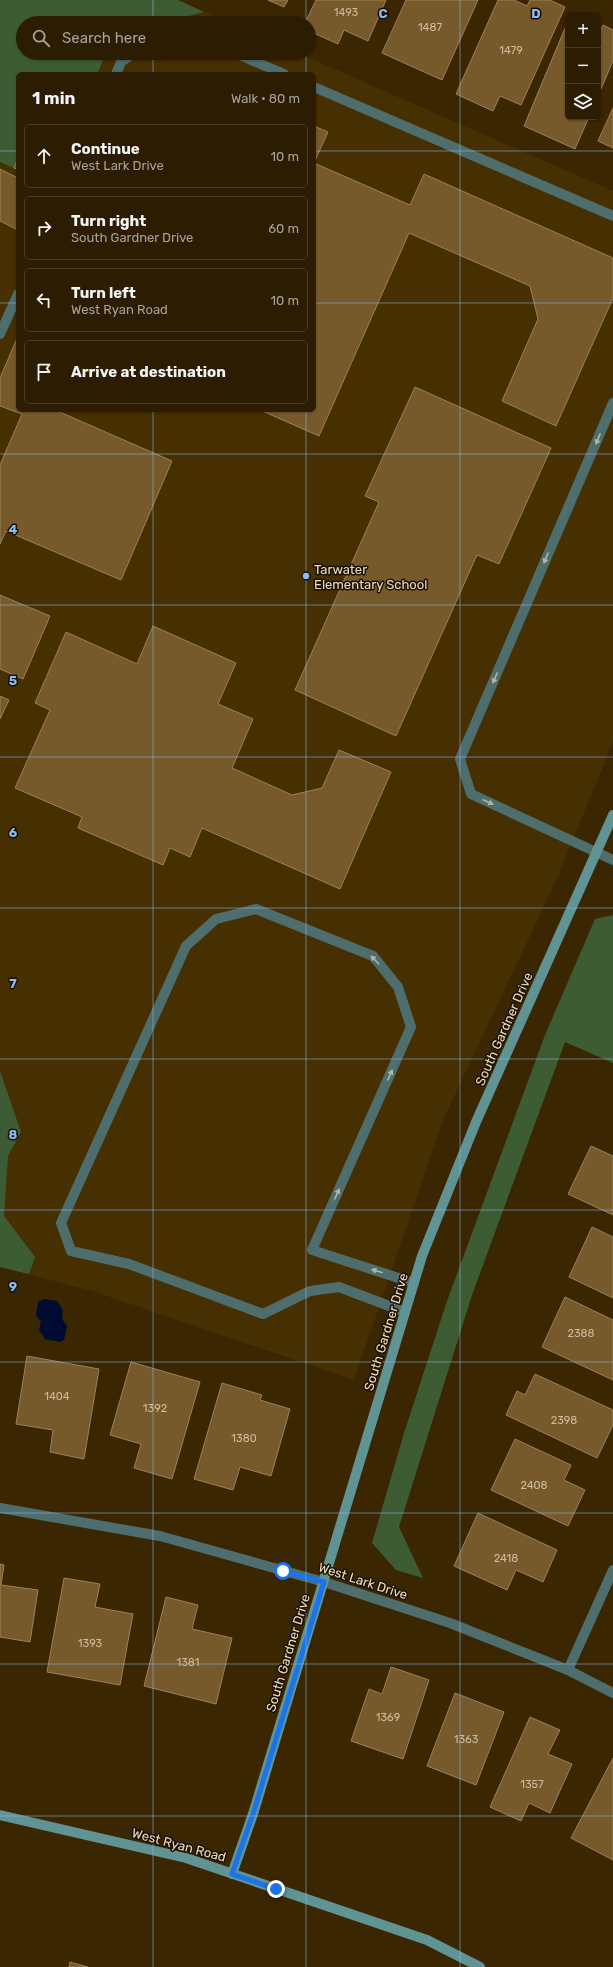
<!DOCTYPE html>
<meta charset="utf-8">
<style>
body{margin:0;font-family:Rubik,sans-serif;background:#382910;color:#f1f3f6}
.controls{position:absolute;right:12px;top:12px;display:grid;overflow:hidden;border-radius:6px;box-shadow:0 1px 3px #0004}
.controls button{width:36px;height:36px;display:grid;place-items:center;padding:0;border:0;border-bottom:1px solid #483a23;background:#2c1c01;color:#f1f3f6;font:20px sans-serif}
.stop{position:absolute;width:12px;height:12px;margin:-9px;border:3px solid #1a73e8;border-radius:50%;background:#fff}
.stop.end{background:#1a73e8;border-color:#fff;box-shadow:0 1px 4px #0008}
.list{margin:0;padding:0;list-style:none}
h2{display:flex;justify-content:space-between;align-items:center;height:52px;margin:0;padding:0 16px;font-size:17px}
h2 small{font-size:13px;font-weight:400;color:#a6a199}
.list li{display:grid;grid-template-columns:26px 1fr auto;gap:12px;align-items:center;box-sizing:border-box;height:64px;margin:0 8px 8px;padding:0 8px;border:1px solid #483a23;border-radius:6px}
.list b{display:block;font-size:15px;white-space:nowrap}
.list p{margin:0;font-size:13px;white-space:nowrap;color:#a6a199}
.list em{font-size:13px;font-style:normal;color:#a6a199}
.icon{flex:none;width:22px;height:22px;fill:none;stroke:currentColor;stroke-width:2;stroke-linecap:round;stroke-linejoin:round}
.map{position:relative;flex:none;width:613px;height:1967px;overflow:hidden}
.search{position:absolute;background:#2c1c01;box-shadow:0 1px 3px #0004;left:16px;top:16px;width:300px;height:44px;display:flex;align-items:center;gap:10px;box-sizing:border-box;padding:0 14px;border-radius:22px;color:#a6a199;font-size:15px}
.panel{position:absolute;background:#2c1c01;box-shadow:0 1px 3px #0004;left:16px;top:72px;width:300px;height:340px;border-radius:6px}
.map>svg:first-child{display:block}
.built{fill:#462f01;fill-rule:evenodd}
.green{fill:#3e5c34}
.water{fill:#000b31}
.building{fill:#765a2c;stroke:#9f8153}
.lines{fill:none;stroke-linecap:round;stroke-linejoin:round}
.lane{stroke:#4e6e6e;stroke-width:10}
.street{stroke:#4e6e6e;stroke-width:10}
.secondary{stroke:#609394;stroke-width:10}
.oneway{fill:#b4b5a5}
.route{stroke:#1a73e8;stroke-width:5}
.grid{fill:none;stroke:#8cb9fc;stroke-width:1;stroke-opacity:0.55}
.poi-dot{fill:#8cb9fc;stroke:#1c1101;stroke-width:1.5}
.labels{text-anchor:middle;dominant-baseline:central;stroke-width:3;stroke-linejoin:round;paint-order:stroke}
.number-label{font-size:11px;fill:#cebb9d}
.poi-label{font-size:13px;fill:#ebdbc3;stroke:#1c1101;text-anchor:start}
.street-label{font-size:13px;fill:#ebdbc3;stroke:#1c1101}
.grid-label{font-size:13px;text-anchor:middle;font-weight:bold;fill:#8cb9fc;stroke:#1c1101;stroke-width:3;stroke-linejoin:round;paint-order:stroke}
</style>
<div class="map">
<svg width="613" height="1967" viewBox="0 0 613 1967">
<rect width="100%" height="100%" fill="#3a2601"/>
<path class="built" d="M0,0h178l52,23h-207v30h275l315,138v551l-58,141 -112,237 -89,260 -262,-89 -92,-24zM18,74h296v336h-296z"/>
<g class="green">
<path d="M0,0h178l26,12 -42,11h-139v30h89l-8,5 -7,16h-79v96l-18,-8z"/>
<path d="M613,915v148l-48,-21 -93,253 -73,232 24,51 -27,-8 -24,-27 32,-110 43,-132 98,-266 50,-116z"/>
<path d="M0,1071l21,61 -13,24 -4,60 31,41 -6,17 -29,-7z"/>
</g>
<path class="water" d="M44,1299l13,2 6,9 -1,9 5,7 -3,14 -4,2 -15,-3 -6,-9 2,-9 -5,-5 2,-14z"/>
<g class="building">
<path d="M268,0h20l-4,7z"/>
<path d="M316,0h70l-18,41 -24,-11 -6,14 -29,-13v-8h-4z"/>
<path d="M406,0h72l-36,80 -60,-27z"/>
<path d="M498,0h16l13,6 3,-6h20l15,7 -44,98 -21,-9 -7,15 -37,-17z"/>
<path d="M603,25l10,5v31l-15,35v-60z"/>
<path d="M566,26l2,1v90h21l-14,32 -51,-23z"/>
<path d="M613,108v40l-15,-7z"/>
<path d="M314,126l14,6 -14,31 96,42 14,-31 189,84v40l-57,128 -54,-25 36,-82 -8,-33 -121,-53 -90,203 -59,-26h54z"/>
<path d="M18,157v13l-4,-2z"/>
<path d="M0,169l18,9v52l-18,-9z"/>
<path d="M18,336v74h37l117,51 -51,119 -115,-49 -6,13v-79l22,-51 -22,-8v-28z"/>
<path d="M415,387l136,61 -52,116 -22,-9 -81,181 -101,-46 84,-188 -14,-6z"/>
<path d="M0,595l50,21 -27,63 -23,-10z"/>
<path d="M153,626l83,37 -18,41 35,15 -21,49 60,27 30,-7 17,-38 52,22 -51,117 -138,-61 -12,29 -20,-9 -7,17 -85,-37 4,-11 -67,-29 35,-78 -15,-7 31,-71 71,32z"/>
<path d="M0,696l9,4 -9,19z"/>
<path d="M591,1146l22,10v59l-45,-21z"/>
<path d="M592,1227l21,10v61l-44,-21z"/>
<path d="M565,1297l48,23v60l-71,-33z"/>
<path d="M27,1356l72,13 -15,90 -34,-7 3,-22 -37,-6z"/>
<path d="M131,1362l69,20 -28,97 -38,-11 7,-24 -31,-9z"/>
<path d="M535,1374l78,36v15l-16,33 -91,-43 11,-24 8,4z"/>
<path d="M222,1383l40,12 -2,5 30,9 -19,67 -31,-9 -7,23 -39,-11z"/>
<path d="M515,1439l56,26 -7,15 21,10 -17,36 -77,-36z"/>
<path d="M478,1513l79,37 -14,32 -27,-12 -9,20 -53,-24z"/>
<path d="M0,1564l4,1 -3,20 37,5 -8,52 -30,-5z"/>
<path d="M64,1578l36,6 -5,23 38,7 -13,71 -73,-13z"/>
<path d="M166,1597l32,8 -6,24 40,9 -16,66 -72,-18z"/>
<path d="M391,1667l38,13 -26,79 -52,-18 18,-52 13,5z"/>
<path d="M455,1693l49,19 -28,73 -49,-19z"/>
<path d="M530,1717l30,13 -12,24 24,10 -22,49 -21,-10 -8,18 -31,-14z"/>
<path d="M613,1758v102l-42,-22z"/>
<path d="M70,1962l18,5h-19z"/>
</g>
<g class="lines">
<g class="lane">
<path d="M235,53l49,21"/>
<path d="M116,74l5,-12 13,-9"/>
<path d="M314,87l299,129"/>
<path d="M0,334l18,-40"/>
<path d="M596,852l-125,-58 -11,-35 153,-356"/>
<path d="M405,1312l-66,-25 -29,4 -47,23 -134,-50 -58,-13 -10,-28 125,-277 30,-27 40,-10 117,47 25,31 13,40 -99,223 102,33"/>
</g>
<g class="street">
<path d="M596,852l17,8"/>
<path d="M0,1508l160,28 164,46 126,41 118,47 45,23"/>
<path d="M568,1670l45,-100"/>
</g>
<g class="secondary">
<path d="M0,1815l186,43 241,82 53,27"/>
<path d="M232,1874l21,-60 169,-558 54,-134 137,-307"/>
</g>
</g>
<defs><path id="oneway-solid" d="M-6-.8H1V-3.2L6.5 0L1 3.2V.8H-6Z"/></defs>
<g class="oneway">
<use href="#oneway-solid" transform="translate(598 439) rotate(113)"/>
<use href="#oneway-solid" transform="translate(546 558) rotate(113)"/>
<use href="#oneway-solid" transform="translate(495 678) rotate(113)"/>
<use href="#oneway-solid" transform="translate(488 802) rotate(25)"/>
<use href="#oneway-solid" transform="translate(375 960) rotate(-135)"/>
<use href="#oneway-solid" transform="translate(390 1075) rotate(-66)"/>
<use href="#oneway-solid" transform="translate(337 1194) rotate(-66)"/>
<use href="#oneway-solid" transform="translate(377 1271) rotate(-162)"/>
</g>
<g class="lines">
<path class="route" d="M276,1889l-44,-15 21,-60 71,-232 -41,-11"/>
</g>
<path class="grid" d="M153,0v23M306,0v23M460,0v1967M153,53v21M306,53v21M0,151h18M314,151h299M0,303h18M314,303h299M153,410v1557M306,410v1557M0,454h613M0,605h613M0,757h613M0,908h613M0,1059h613M0,1210h613M0,1362h613M0,1513h613M0,1664h613M0,1816h613"/>
<circle class="poi-dot" cx="306" cy="576" r="4"/>
<g class="labels">
<g class="number-label">
<text x="346" y="12">1493</text>
<text x="430" y="27">1487</text>
<text x="511" y="50">1479</text>
<text x="581" y="1333">2388</text>
<text x="57" y="1396">1404</text>
<text x="155" y="1408">1392</text>
<text x="564" y="1420">2398</text>
<text x="244" y="1438">1380</text>
<text x="534" y="1485">2408</text>
<text x="506" y="1558">2418</text>
<text x="90" y="1643">1393</text>
<text x="188" y="1662">1381</text>
<text x="388" y="1717">1369</text>
<text x="466" y="1739">1363</text>
<text x="532" y="1784">1357</text>
</g>
<g class="poi-label">
<text x="314" y="569">Tarwater<tspan x="314" dy="15">Elementary School</tspan></text>
</g>
<g class="street-label">
<text transform="translate(504 1029) rotate(-66)">South Gardner Drive</text>
<text transform="translate(386 1332) rotate(-73)">South Gardner Drive</text>
<text transform="translate(363 1581) rotate(18)">West Lark Drive</text>
<text transform="translate(288 1653) rotate(-73)">South Gardner Drive</text>
<text transform="translate(179 1845) rotate(15)">West Ryan Road</text>
</g>
</g>
<g class="grid-label">
<text x="383" y="18">C</text>
<text x="536" y="18">D</text>
<text x="13" y="534">4</text>
<text x="13" y="685">5</text>
<text x="13" y="837">6</text>
<text x="13" y="988">7</text>
<text x="13" y="1139">8</text>
<text x="13" y="1291">9</text>
</g>
</svg>
<div class="controls">
<button>+</button>
<button>−</button>
<button><svg class="icon" aria-label="layers" viewBox="0 0 24 24"><path d="M12 4l9 5-9 5-9-5zM3 14l9 5 9-5"/></svg></button>
</div>
<div class="stop" style="left:283px;top:1571px"></div>
<div class="stop end" style="left:276px;top:1889px"></div>
<div class="search"><svg class="icon" aria-label="search" viewBox="0 0 24 24"><circle cx="10" cy="10" r="6"/><path d="M15 15l6 6"/></svg>Search here</div>
<section class="panel">
<h2>1 min<small>Walk · 80 m</small></h2>
<ul class="list">
<li><svg class="icon" aria-label="ahead" viewBox="0 0 24 24"><path d="M12 20V5M6 11l6-6 6 6"/></svg><div><b>Continue</b><p>West Lark Drive</p></div><em>10 m</em></li>
<li><svg class="icon" aria-label="right" viewBox="0 0 24 24"><path d="M7 20v-9h11M14 6l5 5-5 5"/></svg><div><b>Turn right</b><p>South Gardner Drive</p></div><em>60 m</em></li>
<li><svg class="icon" aria-label="left" viewBox="0 0 24 24"><path d="M17 20v-9H6M10 6l-5 5 5 5"/></svg><div><b>Turn left</b><p>West Ryan Road</p></div><em>10 m</em></li>
<li><svg class="icon" aria-label="arrive" viewBox="0 0 24 24"><path d="M6 21V4h12l-3 4 3 4H6"/></svg><div><b>Arrive at destination</b></div></li>
</ul>
</section>
</div>
